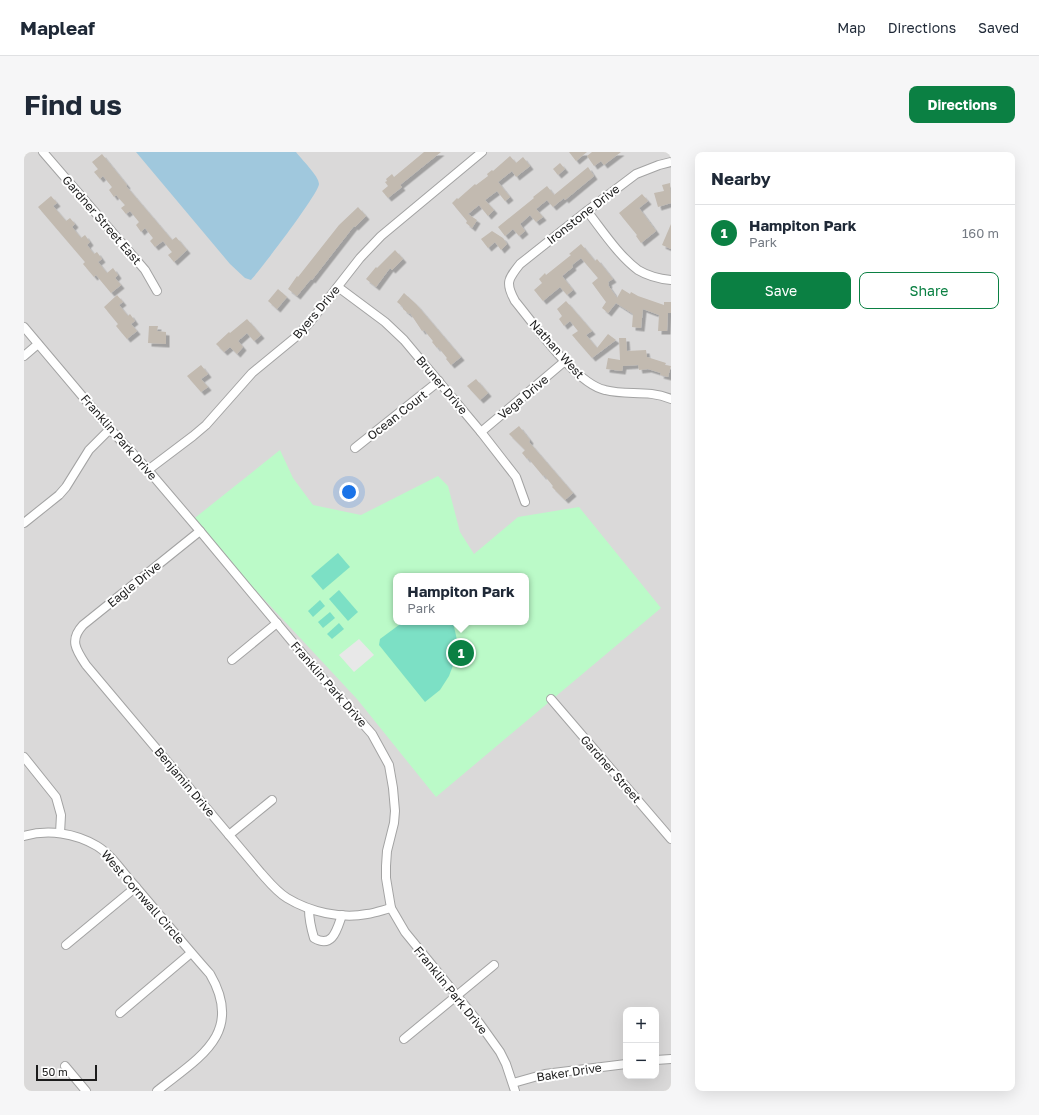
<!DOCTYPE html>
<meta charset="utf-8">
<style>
body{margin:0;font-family:"Golos Text",sans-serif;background:#f6f6f7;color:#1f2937}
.controls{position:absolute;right:12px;bottom:12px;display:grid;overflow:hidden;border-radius:8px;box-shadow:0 4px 16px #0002}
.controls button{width:36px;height:36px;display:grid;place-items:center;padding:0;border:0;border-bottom:1px solid #e0e1e3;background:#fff;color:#1f2937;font:20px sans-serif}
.scale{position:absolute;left:12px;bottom:10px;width:61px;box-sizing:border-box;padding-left:4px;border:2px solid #1c1c1c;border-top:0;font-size:11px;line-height:14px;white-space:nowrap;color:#1c1c1c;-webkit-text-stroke:3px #fff;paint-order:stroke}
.you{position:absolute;left:325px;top:340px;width:14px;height:14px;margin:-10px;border:3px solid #fff;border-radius:50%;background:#1a73e8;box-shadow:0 0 0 6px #1a73e833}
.badge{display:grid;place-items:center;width:26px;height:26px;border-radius:50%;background:#0b8043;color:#fff;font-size:13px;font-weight:700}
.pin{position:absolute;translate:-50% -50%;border:2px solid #fff;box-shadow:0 1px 4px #0006}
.popup{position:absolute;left:369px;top:421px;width:136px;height:52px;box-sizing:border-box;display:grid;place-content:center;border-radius:8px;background:#fff;filter:drop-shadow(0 1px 3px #0005);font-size:13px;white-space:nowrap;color:#747a83}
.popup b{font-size:15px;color:#1f2937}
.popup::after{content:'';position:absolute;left:50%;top:100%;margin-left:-8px;border:8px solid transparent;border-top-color:#fff}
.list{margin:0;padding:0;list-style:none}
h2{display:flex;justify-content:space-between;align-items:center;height:52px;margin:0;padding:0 16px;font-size:17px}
h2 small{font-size:13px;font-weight:400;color:#747a83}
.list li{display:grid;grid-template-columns:26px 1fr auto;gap:12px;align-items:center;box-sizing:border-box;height:56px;padding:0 16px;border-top:1px solid #e0e1e3}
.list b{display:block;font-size:15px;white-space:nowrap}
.list p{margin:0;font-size:13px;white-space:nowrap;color:#747a83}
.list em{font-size:13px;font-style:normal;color:#747a83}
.actions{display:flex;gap:8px;padding:12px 16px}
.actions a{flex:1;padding:9px 0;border:1px solid #0b8043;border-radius:8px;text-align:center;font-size:14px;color:#0b8043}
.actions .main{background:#0b8043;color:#fff}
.map{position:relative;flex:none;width:647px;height:939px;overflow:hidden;border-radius:8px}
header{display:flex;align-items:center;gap:24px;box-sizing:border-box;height:56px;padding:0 20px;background:#fff;border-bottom:1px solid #e0e1e3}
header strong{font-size:19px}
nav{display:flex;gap:22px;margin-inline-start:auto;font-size:14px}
.intro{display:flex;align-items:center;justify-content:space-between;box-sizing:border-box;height:96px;padding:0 24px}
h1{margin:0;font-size:28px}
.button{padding:10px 18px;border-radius:8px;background:#0b8043;color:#fff;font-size:14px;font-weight:700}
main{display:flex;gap:24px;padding:0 24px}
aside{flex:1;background:#fff;border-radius:8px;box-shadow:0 4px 16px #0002}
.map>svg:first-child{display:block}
.residential{fill:#dad9d9;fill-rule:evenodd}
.park{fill:#bbfac8;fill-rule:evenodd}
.pitch{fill:#7ce0c5}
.parking{fill:#e8e8e8}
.water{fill:#a0c8dd}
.building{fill:#c2bab0;filter:url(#shadow)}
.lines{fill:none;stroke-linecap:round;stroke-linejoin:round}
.street-casing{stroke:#a3a3a3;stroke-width:10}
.street{stroke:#fff;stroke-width:8}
.labels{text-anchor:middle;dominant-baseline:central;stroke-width:4;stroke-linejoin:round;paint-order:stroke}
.street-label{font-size:12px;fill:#1c1c1c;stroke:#fff}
</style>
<header>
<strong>Mapleaf</strong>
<nav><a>Map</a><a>Directions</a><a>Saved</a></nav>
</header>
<div class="intro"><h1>Find us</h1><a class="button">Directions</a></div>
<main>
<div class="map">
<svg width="647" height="939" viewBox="0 0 647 939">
<defs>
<filter id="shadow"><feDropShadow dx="3.5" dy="3.5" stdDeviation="0" flood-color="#0004"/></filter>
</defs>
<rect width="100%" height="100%" fill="#eeebe1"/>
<path class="residential" d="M0,0h647v939h-647zM372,424h130v46h-130zM602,858h30v66h-30z"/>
<path class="park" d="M256,298l13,28 20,27 48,10 77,-39 10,10 12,46 14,22 44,-37 61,-10 82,101 -225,189 -79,-98 -166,-178zM372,424h130v46h-130z"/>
<g class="pitch">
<path d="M314,401l12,14 -27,23 -12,-14z"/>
<path d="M315,438l19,22 -10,9 -19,-22z"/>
<path d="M296,448l5,6 -12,11 -5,-6z"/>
<path d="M306,460l5,6 -12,10 -5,-6z"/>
<path d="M379,470h50l4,18v15l-8,21 -9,14 -15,12 -46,-57 1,-6z"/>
<path d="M315,471l5,6 -12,10 -5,-5z"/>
</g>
<path class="parking" d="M335,487l15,16 -20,17 -15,-17z"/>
<path class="water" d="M112,0h160c5,7 23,24 23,32 0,9 -58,85 -68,96l-6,-2 -15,-14z"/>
<g class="building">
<path d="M400,0h17l-41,33 2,2 -14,11 -6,-7 6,-5 -3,-4 2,-1 -1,-2 6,-5 2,3z"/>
<path d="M545,0h18l-11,9z"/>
<path d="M568,0h29l-17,13 -3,-4 -7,5 -7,-10z"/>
<path d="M78,2l25,31 -1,1 46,54 4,-3 11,13 -13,12 -6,-7 4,-3 -9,-11 -8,6 -5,-6 3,-3 -8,-10 -4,4 -5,-7 3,-3 -9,-11 -4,3 -5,-6 4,-3 -9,-10 -2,2 -5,-7 3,-3 -9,-11 -3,3 -6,-7 4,-3 -6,-7z"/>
<path d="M486,4l6,7 7,-6 7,9 -14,11 -4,-6 -14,11 12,15 -5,4 -8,-10 -12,9 9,10 -6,6 -9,-11 -11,9 9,6 -5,8 -6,-5 1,-2 -15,-18 5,-5 1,1 17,-15 1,1 12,-9 -1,-2 5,-4 1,1z"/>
<path d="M536,11l5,6 -7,6 -5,-6z"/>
<path d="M564,15l6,9 -29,24 -1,-2 -11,9 -6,-7 -11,9 7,8 -7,5 -6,-7 -10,9 5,7 -6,5 -6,-7 -8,7 -7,-9 36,-29 -1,-1 14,-11 7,9z"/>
<path d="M646,31l1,20 -13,4 -4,-14 10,-2 -2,-6z"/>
<path d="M618,42l6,7 -9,7 17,23 -15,12 -5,-7 1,-1 -18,-22z"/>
<path d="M27,44l6,7 -4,3 13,15 4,-3 5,6 -3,3 9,11 4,-3 5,7 -3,3 7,9 3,-2 5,7 -4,3 9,11 6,-5 5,7 -3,3 6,7 -10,8 -15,-18 -2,2 -11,-13 2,-2 -47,-55z"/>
<path d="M334,55l8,9 -11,11 -1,-1 -42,54 -1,-1 -14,17 -9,-7 9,-13 1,1 41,-52z"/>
<path d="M647,72v25l-9,-4z"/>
<path d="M468,79l11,7 4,6 -6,6 -6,-8 -7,6 -7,-9z"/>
<path d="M557,92l14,17 2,-2 16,20 -5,3 1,2 -1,1 9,13 5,-9 8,5 1,-2 7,4 26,9v-3h7v11h-3l-1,18h-9l1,-16 -16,-6 -2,19 -9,-1 1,-13 -17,-11 -8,10 -6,-5 4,-6 -14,-19 6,-5 -17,-20 -9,7 1,2 -11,9 11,14 -6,5 -7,-8 -17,14 -9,-11 8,-7 -3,-4 6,-6 1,2 25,-20 -2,-1z"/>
<path d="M371,98l8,9 -11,11 -2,-2 -14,19 -10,-8 10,-12 1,1z"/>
<path d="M254,137l9,8 -10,12 -9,-8z"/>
<path d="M380,141l12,11 45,53 -10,8 -5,-6 1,-1 -9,-11 -1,1 -5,-6 1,-1 -9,-11 -2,1 -12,-18 -1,1 -6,-5v-2l-6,-5z"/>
<path d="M93,143l6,7 -4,3 9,11 2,-2 5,7 -4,3 6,7 -10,8 -11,-13 2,-2 -14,-17z"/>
<path d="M542,149l26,30 -6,4 11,13 11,-14 8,6 -24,18 -20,-23 6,-4 -8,-10 -6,5 -5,-7 3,-3 -5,-7z"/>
<path d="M223,167l14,16 -7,6 -7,-8 -9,8 5,6 -6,7 -7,-7 -6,5 -8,-8 13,-12 1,1z"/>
<path d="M125,174h9l-1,5 9,1v12l-18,-1z"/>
<path d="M595,186h7l1,13 19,-1 1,7 19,6 -1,2 6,1 -3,11 -8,-2 1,-2 -13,-4 -9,1 -1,-5 -15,1 -1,5 -16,-2 2,-11 12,2z"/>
<path d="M177,213l7,9 -7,5 7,8 -7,5 -14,-16z"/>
<path d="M452,227l12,14 -8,7 -13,-14z"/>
<path d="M495,274l11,14 -1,2 44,51 -8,7 -13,-13 1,-1 -9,-11 -1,1 -15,-18 -1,1 -5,-6 3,-3 -16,-16z"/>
</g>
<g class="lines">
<defs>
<g id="street">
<path d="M19,0l102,118 12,21"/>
<path d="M647,10l-12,3 -23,9 -49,37 -67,53c-12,15 -15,19 -5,37 19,23 61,83 90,89 23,6 42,-1 66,9"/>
<path d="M563,59c15,19 31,44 51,59 10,6 22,9 33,10"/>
<path d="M314,135l47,35 19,18 77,92 35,45 9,25"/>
<path d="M0,175l86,102 38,41 52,61 125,150 47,53 17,31 4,23 2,23 -1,12 -7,28 -1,15v12l5,30 14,24 75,92 20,28 6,12 9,27"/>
<path d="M0,204l14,-12"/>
<path d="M457,280l84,-71"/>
<path d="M331,296l84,-67"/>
<path d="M124,318l45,-34 13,-11 46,-52 45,-37 13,-14 50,-64 21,-22 101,-84"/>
<path d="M0,371l35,-28 7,-8 23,-37 21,-21"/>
<path d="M176,379l-117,94c-14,15 -7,25 3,40l175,208c8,9 16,19 26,25 23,14 54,21 80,16 8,-1 16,-4 24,-6"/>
<path d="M208,508l45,-37"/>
<path d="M527,547l120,140"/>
<path d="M0,605l32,40 5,18 -1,18"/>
<path d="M205,683l43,-35"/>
<path d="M0,684c24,-7 51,-3 73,10 15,9 26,27 38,40 25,29 49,59 75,88 35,60 -12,84 -53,117"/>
<path d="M285,757c0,11 2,19 5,29 19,11 23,-9 28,-23"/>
<path d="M42,793l70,-58"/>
<path d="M96,861l71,-60"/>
<path d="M380,887l90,-74"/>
<path d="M632,908l15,-1"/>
<path d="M41,914l21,25"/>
<path d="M489,931l32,-9 81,-10"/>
</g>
</defs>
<use href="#street" class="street-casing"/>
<use href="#street" class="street"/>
</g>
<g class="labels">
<g class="street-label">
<text transform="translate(559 62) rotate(-38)">Ironstone Drive</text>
<text transform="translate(78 68) rotate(49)">Gardner Street East</text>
<text transform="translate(292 160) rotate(-50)">Byers Drive</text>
<text transform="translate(533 197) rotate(48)">Nathan West</text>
<text transform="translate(418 233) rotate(50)">Bruner Drive</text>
<text transform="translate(499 245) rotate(-40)">Vega Drive</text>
<text transform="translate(373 263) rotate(-38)">Ocean Court</text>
<text transform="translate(95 285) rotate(49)">Franklin Park Drive</text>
<text transform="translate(110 432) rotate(-39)">Eagle Drive</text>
<text transform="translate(305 532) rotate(49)">Franklin Park Drive</text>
<text transform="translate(587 617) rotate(49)">Gardner Street</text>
<text transform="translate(161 630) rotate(50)">Benjamin Drive</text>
<text transform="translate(119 745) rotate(49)">West Cornwall Circle</text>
<text transform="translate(427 838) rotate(51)">Franklin Park Drive</text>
<text transform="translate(545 920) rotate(-9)">Baker Drive</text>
</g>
</g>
</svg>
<div class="controls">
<button>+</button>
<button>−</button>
</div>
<div class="scale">50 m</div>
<div class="you"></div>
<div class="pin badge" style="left:437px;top:501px">1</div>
<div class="popup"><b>Hampiton Park</b>Park</div>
</div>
<aside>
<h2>Nearby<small></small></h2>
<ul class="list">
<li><span class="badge">1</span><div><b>Hampiton Park</b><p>Park</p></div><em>160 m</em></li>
</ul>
<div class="actions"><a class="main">Save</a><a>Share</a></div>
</aside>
</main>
